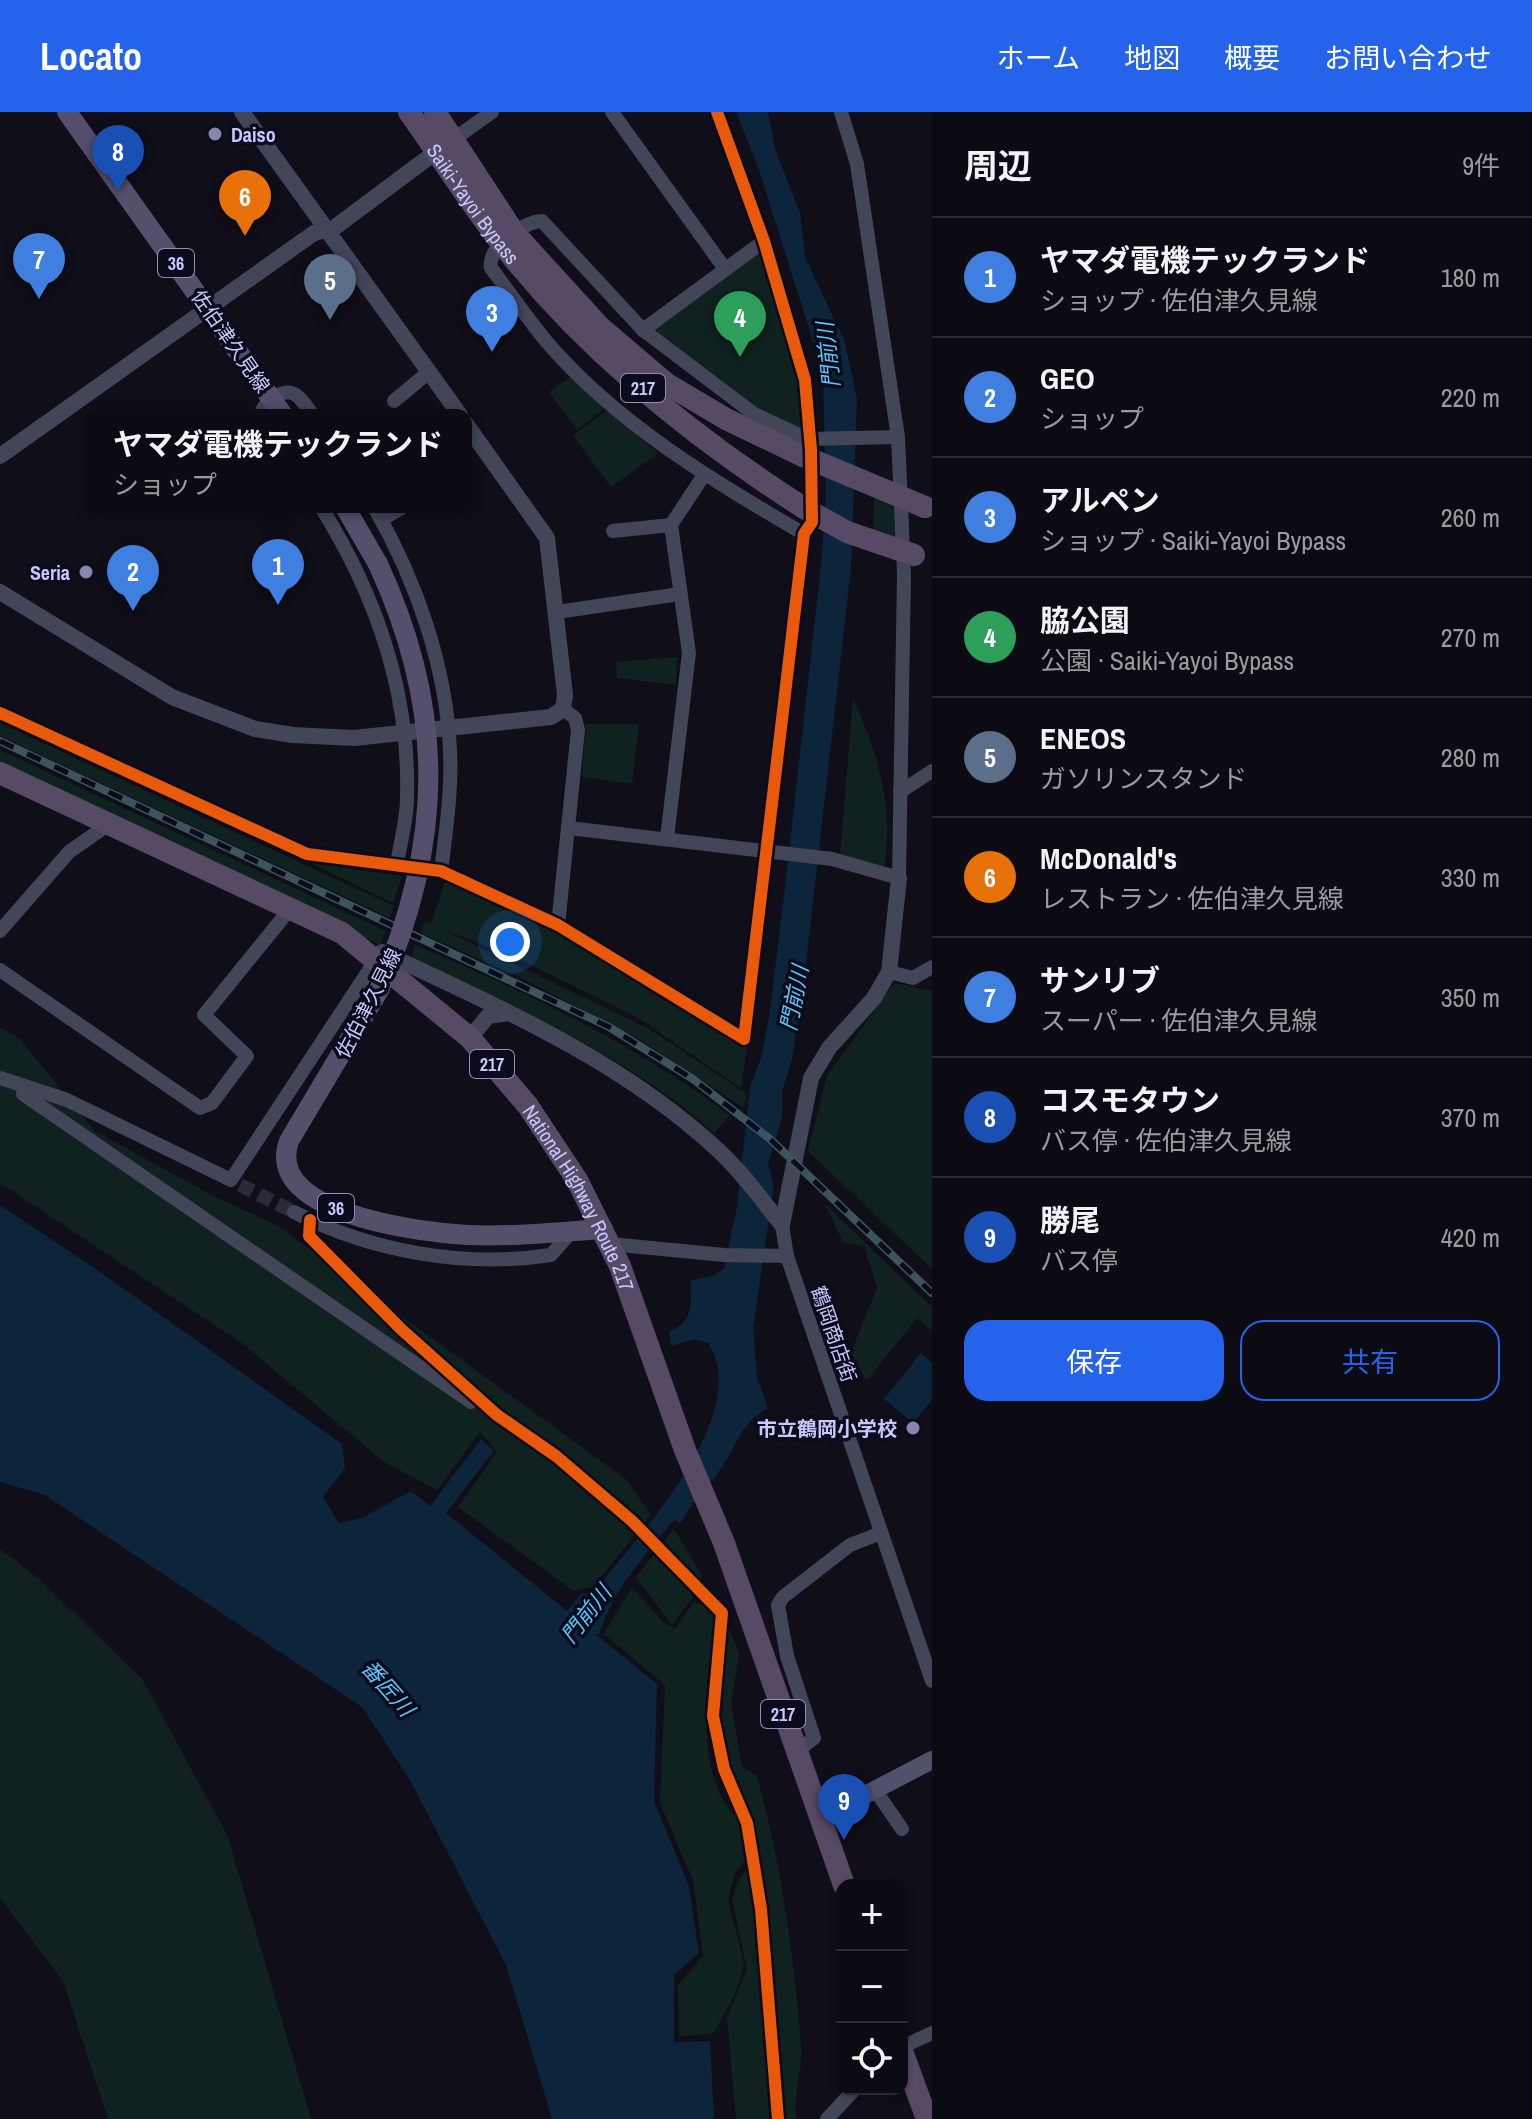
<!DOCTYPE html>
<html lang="ja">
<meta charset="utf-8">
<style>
body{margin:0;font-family:"Archivo Narrow","Noto Sans JP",sans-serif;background:#1a1820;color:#f1f3f6}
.controls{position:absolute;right:24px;bottom:24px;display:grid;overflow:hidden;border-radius:16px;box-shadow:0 2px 6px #0004}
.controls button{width:72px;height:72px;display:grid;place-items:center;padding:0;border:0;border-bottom:2px solid #2c2b32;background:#0c0a12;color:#f1f3f6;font:40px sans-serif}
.you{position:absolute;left:510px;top:830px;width:28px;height:28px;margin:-20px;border:6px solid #fff;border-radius:50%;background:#1a73e8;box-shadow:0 0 0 12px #1a73e833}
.badge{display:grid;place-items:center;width:52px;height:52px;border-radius:50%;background:#2563eb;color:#fff;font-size:26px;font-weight:700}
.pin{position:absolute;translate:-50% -66px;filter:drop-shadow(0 2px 4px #0008)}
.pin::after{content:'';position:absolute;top:42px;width:28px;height:24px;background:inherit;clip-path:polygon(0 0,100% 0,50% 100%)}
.popup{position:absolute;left:84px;top:297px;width:388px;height:104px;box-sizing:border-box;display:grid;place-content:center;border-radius:16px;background:#0c0a12;filter:drop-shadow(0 2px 6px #0005);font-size:26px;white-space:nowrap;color:#9a9a9f}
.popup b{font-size:30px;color:#f1f3f6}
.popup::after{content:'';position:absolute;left:50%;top:100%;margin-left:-16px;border:16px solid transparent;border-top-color:#0c0a12}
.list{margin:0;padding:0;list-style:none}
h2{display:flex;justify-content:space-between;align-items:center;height:104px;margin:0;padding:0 32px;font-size:34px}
h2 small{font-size:26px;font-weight:400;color:#9a9a9f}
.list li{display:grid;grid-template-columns:52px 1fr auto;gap:24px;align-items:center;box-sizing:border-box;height:120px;padding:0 32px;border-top:2px solid #2c2b32}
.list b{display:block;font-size:30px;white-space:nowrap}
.list p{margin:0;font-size:26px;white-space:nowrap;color:#9a9a9f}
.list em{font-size:26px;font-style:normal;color:#9a9a9f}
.actions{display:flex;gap:16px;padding:24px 32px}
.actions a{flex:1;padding:18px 0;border:2px solid #2563eb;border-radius:24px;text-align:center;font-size:28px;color:#2563eb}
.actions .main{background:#2563eb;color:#fff}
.icon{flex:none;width:44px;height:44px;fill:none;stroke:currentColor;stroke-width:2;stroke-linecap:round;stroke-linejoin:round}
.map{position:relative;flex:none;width:932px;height:2007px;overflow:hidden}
header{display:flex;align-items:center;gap:48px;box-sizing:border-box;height:112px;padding:0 40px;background:#2563eb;color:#fff}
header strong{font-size:38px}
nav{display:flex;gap:44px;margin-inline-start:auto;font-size:28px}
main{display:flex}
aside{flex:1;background:#0c0a12}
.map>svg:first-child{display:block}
.green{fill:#0f2220}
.water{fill:#0c253b}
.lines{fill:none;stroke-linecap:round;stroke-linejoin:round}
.minor-tunnel{stroke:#2b2a3a;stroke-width:14;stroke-dasharray:14 7;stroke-linecap:butt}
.minor{stroke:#434559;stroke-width:14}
.tertiary{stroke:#434559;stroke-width:16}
.secondary{stroke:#50526c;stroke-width:18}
.primary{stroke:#564f6c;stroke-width:20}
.trunk{stroke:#564a64;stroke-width:22}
.rail-casing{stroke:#3c545e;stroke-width:8}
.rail{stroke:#0c0b1b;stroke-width:5;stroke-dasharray:15;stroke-linecap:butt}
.primary-bridge{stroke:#564f6c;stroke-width:20}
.trunk-bridge{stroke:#564a64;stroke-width:22}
.cycleway-casing{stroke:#0c0b1b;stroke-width:17}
.cycleway{stroke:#e8590c;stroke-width:12}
.poi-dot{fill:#8787ae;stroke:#0c0b1b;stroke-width:3}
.labels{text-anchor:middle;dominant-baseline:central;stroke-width:7;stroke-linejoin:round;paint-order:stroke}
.shield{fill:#0c0b1b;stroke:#8f8fba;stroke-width:2}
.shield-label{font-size:18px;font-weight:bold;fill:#c7c8fe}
.poi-label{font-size:20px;font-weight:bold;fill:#c7c8fe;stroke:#0c0b1b;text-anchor:end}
.street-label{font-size:20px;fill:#c7c8fe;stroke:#0c0b1b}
.water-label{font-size:22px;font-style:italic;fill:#58c6fb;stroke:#0c0b1b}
</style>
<header>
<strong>Locato</strong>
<nav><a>ホーム</a><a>地図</a><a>概要</a><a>お問い合わせ</a></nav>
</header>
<main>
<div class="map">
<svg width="932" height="2007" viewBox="0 0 932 2007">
<rect width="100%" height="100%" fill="#100e18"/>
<g class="green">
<path d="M761,136l40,134 2,50 -51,-24 -103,-78z"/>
<path d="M572,264l33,32 -28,22 -28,-38z"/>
<path d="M607,298l51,43 -47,34 -38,-51z"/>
<path d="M874,381l23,9v41l-24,-7z"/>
<path d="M677,545l-1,28 -59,-7 -1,-16z"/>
<path d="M853,586c24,54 42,110 31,169l-44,-11z"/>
<path d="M0,611l394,183 -4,12 -390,-182z"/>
<path d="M586,612h53l-7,60 -50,-7z"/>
<path d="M0,638l386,181 -6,14 -380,-181z"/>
<path d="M311,751l91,13 -9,27z"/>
<path d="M446,766l111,52 190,116 -6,42 -104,-71 -116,-57 -79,-31 207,100 98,65 -3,14 -102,-67 -119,-62 -102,-46 3,-11 7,2z"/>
<path d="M415,833c111,46 218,99 315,170l-16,18c-87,-78 -198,-125 -303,-173z"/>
<path d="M894,871l38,8v278l-124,-118 19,-75z"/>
<path d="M0,915l19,11 76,93 122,67 58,26 352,256 24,35 -57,71 -20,5 -116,-84 39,-55 -17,-20 -43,58 -53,-28 -141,-118 -243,-161z"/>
<path d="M825,1092l107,103v24l-15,-13 -51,63 -15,-29 26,-64 -13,-42 -21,-4z"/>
<path d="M674,1417l28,46 -6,18 -24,32 -36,-48z"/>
<path d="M0,1437l39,30 104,101 85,157 83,282h-203l-45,-138 -63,-83z"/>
<path d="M632,1475l30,34 13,8 19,-27 12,3 9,13c-7,54 -25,166 27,203l7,33 -15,21 -6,26 16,62 -8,29 -22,41 -35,4 -1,-52 25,-29 -10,-76 -33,-77 5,-118 -61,-51z"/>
<path d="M728,1513l11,29 -8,50 11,62 15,10c24,88 37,178 44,269 2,25 -8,48 -5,74h-60l-9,-101 20,-49 -15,-69 6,-19 12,-17 -20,-79 -12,-80z"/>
</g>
<g class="water">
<path d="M736,0h32l7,37 25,64 5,44 40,85 12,57 -6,169 -47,413 -12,78 -10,33v26l-14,46 6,22 -21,142 4,49 11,31c-30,18 -29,34 -46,59 -13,20 -31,34 -41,56l-7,-3c-30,36 -61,70 -75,115l-5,-2 63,51 -3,117 35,85 10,67 -25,22v67l36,-1 4,78h-162l-46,-154 -96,-185 -48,-73 -317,-212 -45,-13v-277l93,62 249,177 3,24 -22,29 16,26 23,-5 49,-27 19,15 51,-67 13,12 -48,62 121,98 13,-16 14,-4c42,-51 161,-178 114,-248l-14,-4 -23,7 -2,-14c24,-11 23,-27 21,-51l25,-6 9,-7 13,-61 13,-120 11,-29 8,-40 16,-130 37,-332 4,-62 -3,-121 -64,-203z"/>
<path d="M921,1241l11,10v37l-19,23 -29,-24z"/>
</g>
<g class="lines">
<path class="minor-tunnel" d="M240,1073l54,27"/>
<g class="minor">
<path d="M612,0l113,157"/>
<path d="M447,32l45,-32"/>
<path d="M643,218l121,-89"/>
<path d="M394,289l35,-29"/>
<path d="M261,303c1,-12 22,-29 35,-20 6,4 12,14 17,20"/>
<path d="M321,395c55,88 89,186 86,291 0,22 -7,45 -10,67"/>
<path d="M374,395c42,73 72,158 76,243 2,40 -4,81 -9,121"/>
<path d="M381,408l22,-13"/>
<path d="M613,419l58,-6"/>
<path d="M804,422c-92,-54 -187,-110 -258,-193 -19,-23 -36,-48 -55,-73 -4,-21 31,-46 51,-47l101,109 111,84 54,25 90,-2"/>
<path d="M557,500l123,-18"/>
<path d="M0,601l307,141 134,17 117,54 186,114 60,-505 8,-12 -1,-72 -6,-70 -41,-139 -47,-129"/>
<path d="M900,680l32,-21"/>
<path d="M569,716l263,31 67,19 5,-304 -6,-137 -41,-273 -16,-52"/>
<path d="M667,726l22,-185 -18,-128 33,-50"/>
<path d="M558,813l20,-195 -3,-12 -12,-9"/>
<path d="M0,819l69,-79 40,-28"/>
<path d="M0,858l200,138 12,-5 35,-47 -43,-41 86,-106"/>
<path d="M889,860l24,6 19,-11"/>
<path d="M0,966l67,22 164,80 146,-222"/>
<path d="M23,982l448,308"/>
<path d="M294,1100c78,40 171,56 257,43l21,-24"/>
<path d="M310,1108l-1,16 92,93 96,86 59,41 76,65 90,92 -9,103 11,53 23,54 14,86 17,210"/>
<path d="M782,1113l5,31 145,425"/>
<path d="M610,1132l114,11 63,1"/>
<path d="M796,1640l18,-14 -27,-82 -9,-51 5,-8 67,-52 31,-12"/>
<path d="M875,1678l27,39"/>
<path d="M902,1935l30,-14"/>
<path d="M827,2007l28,-30"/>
</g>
<g class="tertiary">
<path d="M242,0l218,303"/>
<path d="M0,344l314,-223 20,-5 103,-77"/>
<path d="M0,480l172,105 83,32 38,6 61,3 197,-21 12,-8 2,-14 -18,-157 -81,-114"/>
<path d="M382,840c118,56 239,108 336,198 24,22 44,50 64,75"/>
<path d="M470,926l18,-22 21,-3"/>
<path d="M782,1113l29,-147 18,-30 45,-50 15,-26 10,-94"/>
</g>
<path class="secondary" d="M821,1706l111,-58"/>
<g class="primary">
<path d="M67,0l216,303"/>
<path d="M345,395l33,57"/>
<path d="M379,878l-90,151c-26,73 132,91 178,94 45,2 91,-3 136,-6"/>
</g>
<g class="trunk">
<path id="s1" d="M409,0c36,51 70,105 110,153 80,96 180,176 285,243"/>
<path d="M435,0l80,122 84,92 68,58 59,35 77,37"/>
<path id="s2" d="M0,661l342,160 128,105 58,68 49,74 43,86 65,184 39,93 120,342"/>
<path d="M902,1939l25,68"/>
</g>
<defs>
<path id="rail" d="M0,629l609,286 84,52 77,60 162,154"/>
</defs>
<use href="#rail" class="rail-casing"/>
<use href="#rail" class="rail"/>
<path class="primary-bridge" d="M378,452c68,147 66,278 1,426"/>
<g class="trunk-bridge">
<path d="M803,344l122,51"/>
<path d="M804,396l43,24 67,23"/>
</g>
<defs>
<g id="cycleway">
<path d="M0,601l307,141 134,17 117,54 186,114 60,-505 8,-12 -1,-72 -6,-70 -41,-139 -47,-129"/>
<path d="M310,1108l-1,16 92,93 96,86 59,41 76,65 90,92 -9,103 11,53 23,54 14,86 17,210"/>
</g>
</defs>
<use href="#cycleway" class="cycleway-casing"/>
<use href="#cycleway" class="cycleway"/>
</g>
<g class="poi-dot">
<circle cx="215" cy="22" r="8"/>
<circle cx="86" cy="460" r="8"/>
<circle cx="913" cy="1316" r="8"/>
</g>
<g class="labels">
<g class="shield">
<rect x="158" y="137" width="36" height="28" rx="6"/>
<rect x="621" y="262" width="44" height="28" rx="6"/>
<rect x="470" y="938" width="44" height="28" rx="6"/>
<rect x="318" y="1082" width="36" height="28" rx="6"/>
<rect x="761" y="1588" width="44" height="28" rx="6"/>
</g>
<g class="shield-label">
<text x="176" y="151">36</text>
<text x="643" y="276">217</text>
<text x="492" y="952">217</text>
<text x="336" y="1096">36</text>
<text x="783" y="1602">217</text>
</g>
<g class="poi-label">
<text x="231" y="22" text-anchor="start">Daiso</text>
<text x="70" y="460">Seria</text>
<text x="897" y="1316">市立鶴岡小学校</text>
</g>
<g class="street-label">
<text stroke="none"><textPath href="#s1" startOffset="112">Saiki-Yayoi Bypass</textPath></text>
<text transform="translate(231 229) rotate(55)">佐伯津久見線</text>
<text transform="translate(368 891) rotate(-63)">佐伯津久見線</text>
<text stroke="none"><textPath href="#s2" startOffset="738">National Highway Route 217</textPath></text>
<text transform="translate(834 1222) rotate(71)">鶴岡商店街</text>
</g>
<g class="water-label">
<text transform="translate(828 243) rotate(-96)">門前川</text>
<text transform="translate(794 886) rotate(-79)">門前川</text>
<text transform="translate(586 1502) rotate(-52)">門前川</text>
<text transform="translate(388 1576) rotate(49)">番匠川</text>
</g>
</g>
</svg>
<div class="controls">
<button>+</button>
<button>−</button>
<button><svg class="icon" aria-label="locate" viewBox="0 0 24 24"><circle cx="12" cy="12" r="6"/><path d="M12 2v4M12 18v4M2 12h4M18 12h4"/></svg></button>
</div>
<div class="you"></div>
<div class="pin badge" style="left:278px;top:493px;background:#3f7fe0">1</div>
<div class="popup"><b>ヤマダ電機テックランド</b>ショップ</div>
<div class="pin badge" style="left:133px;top:499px;background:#3f7fe0">2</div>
<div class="pin badge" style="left:492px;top:240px;background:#3f7fe0">3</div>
<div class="pin badge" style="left:740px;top:245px;background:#2e9e5b">4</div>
<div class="pin badge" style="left:330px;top:208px;background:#5c6f8a">5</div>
<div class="pin badge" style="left:245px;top:124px;background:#e8710a">6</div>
<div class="pin badge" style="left:39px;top:187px;background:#3f7fe0">7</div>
<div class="pin badge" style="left:118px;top:79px;background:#1a4fb4">8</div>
<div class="pin badge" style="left:844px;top:1728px;background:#1a4fb4">9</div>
</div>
<aside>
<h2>周辺<small>9件</small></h2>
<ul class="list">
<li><span class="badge" style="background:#3f7fe0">1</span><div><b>ヤマダ電機テックランド</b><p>ショップ · 佐伯津久見線</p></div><em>180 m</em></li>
<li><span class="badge" style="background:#3f7fe0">2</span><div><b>GEO</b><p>ショップ</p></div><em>220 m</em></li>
<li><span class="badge" style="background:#3f7fe0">3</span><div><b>アルペン</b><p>ショップ · Saiki-Yayoi Bypass</p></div><em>260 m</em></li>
<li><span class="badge" style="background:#2e9e5b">4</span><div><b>脇公園</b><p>公園 · Saiki-Yayoi Bypass</p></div><em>270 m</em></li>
<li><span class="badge" style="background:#5c6f8a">5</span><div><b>ENEOS</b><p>ガソリンスタンド</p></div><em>280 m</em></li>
<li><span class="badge" style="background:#e8710a">6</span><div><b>McDonald's</b><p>レストラン · 佐伯津久見線</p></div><em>330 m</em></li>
<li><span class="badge" style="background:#3f7fe0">7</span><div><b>サンリブ</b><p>スーパー · 佐伯津久見線</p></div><em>350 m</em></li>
<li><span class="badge" style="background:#1a4fb4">8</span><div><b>コスモタウン</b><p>バス停 · 佐伯津久見線</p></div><em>370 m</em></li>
<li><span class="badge" style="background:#1a4fb4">9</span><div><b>勝尾</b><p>バス停</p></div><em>420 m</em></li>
</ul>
<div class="actions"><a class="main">保存</a><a>共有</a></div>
</aside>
</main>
